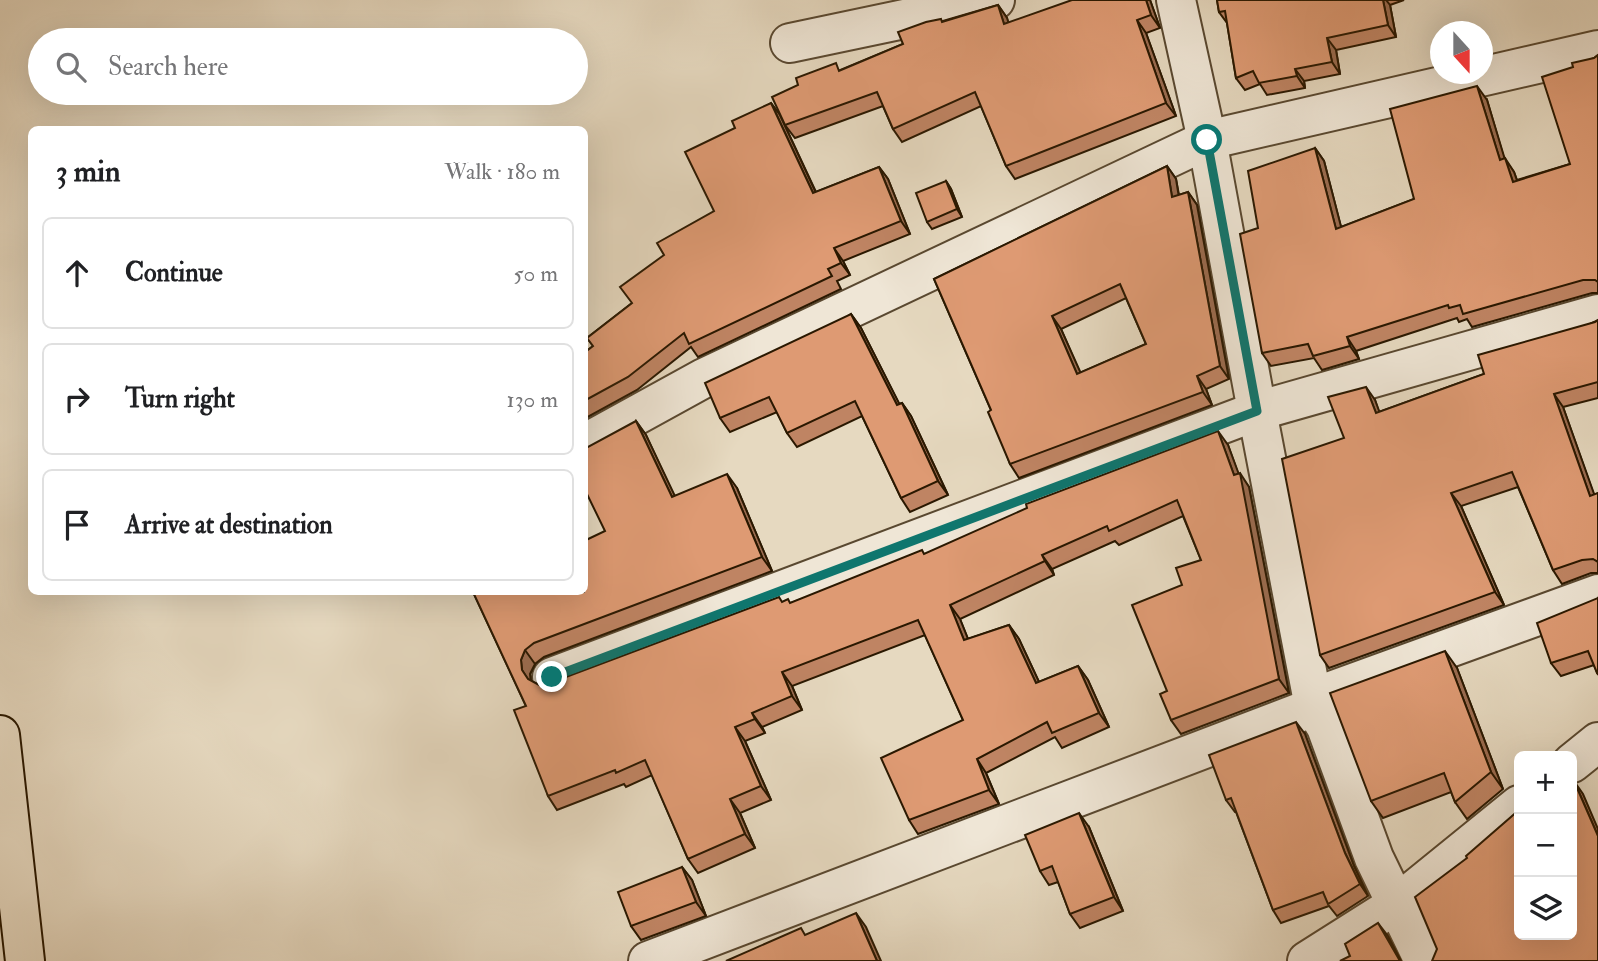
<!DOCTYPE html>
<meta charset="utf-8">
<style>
body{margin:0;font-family:"IM FELL Double Pica",serif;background:#f6f6f6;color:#202124}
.controls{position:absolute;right:21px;bottom:21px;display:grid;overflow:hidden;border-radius:10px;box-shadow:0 7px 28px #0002}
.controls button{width:63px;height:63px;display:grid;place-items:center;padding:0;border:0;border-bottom:2px solid #e0e0e0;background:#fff;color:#202124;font:35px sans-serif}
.compass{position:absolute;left:1430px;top:21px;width:63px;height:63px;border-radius:50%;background:#fff;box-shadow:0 7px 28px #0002;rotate:159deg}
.stop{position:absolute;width:21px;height:21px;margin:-16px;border:5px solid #0f766e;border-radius:50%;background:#fff}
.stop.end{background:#0f766e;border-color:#fff;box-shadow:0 2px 7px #0008}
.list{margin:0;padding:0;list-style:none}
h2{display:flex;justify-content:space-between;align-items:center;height:91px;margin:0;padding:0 28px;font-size:30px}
h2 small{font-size:23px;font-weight:400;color:#757577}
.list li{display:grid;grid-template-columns:46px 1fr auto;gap:21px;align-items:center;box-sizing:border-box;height:112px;margin:0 14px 14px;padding:0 14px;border:2px solid #e0e0e0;border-radius:10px}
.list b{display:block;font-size:26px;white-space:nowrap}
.list em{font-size:23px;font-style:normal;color:#757577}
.icon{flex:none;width:38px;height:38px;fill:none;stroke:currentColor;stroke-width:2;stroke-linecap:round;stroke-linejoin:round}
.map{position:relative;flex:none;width:1598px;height:961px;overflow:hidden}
.search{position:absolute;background:#fff;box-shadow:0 7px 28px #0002;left:28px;top:28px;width:560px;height:77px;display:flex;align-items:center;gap:18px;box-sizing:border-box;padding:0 24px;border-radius:38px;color:#757577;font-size:26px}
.panel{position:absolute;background:#fff;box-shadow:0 7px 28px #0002;left:28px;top:126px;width:560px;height:469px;border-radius:10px}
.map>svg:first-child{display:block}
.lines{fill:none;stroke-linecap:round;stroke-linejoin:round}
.minor-casing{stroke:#594830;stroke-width:42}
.highway-casing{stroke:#2a1800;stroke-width:42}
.minor{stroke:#efe6d6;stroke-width:38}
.highway{stroke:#e6d9c0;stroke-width:38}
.wall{fill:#bf8463;stroke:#2a1800;stroke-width:2;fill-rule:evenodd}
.shaded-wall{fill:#9b6c50;stroke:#2a1800;stroke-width:2}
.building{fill:#de9a73;stroke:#2a1800;stroke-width:2;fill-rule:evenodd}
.route{stroke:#0f766e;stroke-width:9}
</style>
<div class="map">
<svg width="1598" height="961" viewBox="0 0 1598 961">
<rect width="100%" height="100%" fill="#e6d9c0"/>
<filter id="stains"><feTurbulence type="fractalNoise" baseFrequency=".00286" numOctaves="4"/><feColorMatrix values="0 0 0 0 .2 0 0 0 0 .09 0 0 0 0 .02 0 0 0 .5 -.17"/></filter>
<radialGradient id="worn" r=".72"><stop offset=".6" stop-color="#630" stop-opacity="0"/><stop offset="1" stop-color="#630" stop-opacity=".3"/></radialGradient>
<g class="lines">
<defs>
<g id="minor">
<path d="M790,43l205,-43"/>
<path d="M584,444l120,-66 503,-238 391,-90"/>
<path d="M552,677l705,-266 -50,-271 -31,-140"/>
<path d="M1572,763l26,-21"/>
<path d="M648,961l666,-254 3,-11 281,-102"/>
<path d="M1307,961l90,-57 122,-99"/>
<path d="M1424,961l-50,-103 -48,-131 -12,-20 -57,-296 341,-97"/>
</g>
<path id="highway" d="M0,735l25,226"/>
</defs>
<use href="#minor" class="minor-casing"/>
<use href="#highway" class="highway-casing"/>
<use href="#minor" class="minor"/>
<use href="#highway" class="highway"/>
</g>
<g class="wall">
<path d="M1150,0l10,28 -14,5 30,83 -161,63 -9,-13 -25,-60 -79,36 -9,-13 -10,-23 -88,32 -10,-13 55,-55 63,-26 40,-23 55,-16 9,13 1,5z"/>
<path d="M1217,0h187l-14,5 6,32 -60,13 4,24 -36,7 1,7 -38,7 -7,-11 -15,6 -9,-12 -9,-55 -8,-11z"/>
<path d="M1598,55v238h-6l-120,34 -5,-8 -8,3 -2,-4 -101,33 3,8 -37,11 -8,-12 -43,8 -9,-13 -4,-125 57,-80 9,13 17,66 73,-28 73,-99 17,58 10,14 3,8 53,-16 3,-97 21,-9z"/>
<path d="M771,103l9,12 36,77 63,-25 9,12 22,55 -67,27 7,14 -13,6 4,8 -143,68 -7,-10 -54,43 -53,29v-66l9,-7 -6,-8 45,-35 82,-92 21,-83z"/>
<path d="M1167,166l9,13 3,16 9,-3 9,13 32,174 -23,10 6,16 -193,73 -9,-14 -19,-54 -57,-131zM1126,298l20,46 -66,29 -19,-44z"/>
<path d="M946,181l5,8 11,28 -30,12 -5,-7z"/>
<path d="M851,314l10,14 38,76 3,-1 9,13 37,79 -38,17 -9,-14 -39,-82 -65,31 -10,-14 -10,-21 -47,20 -10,-14z"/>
<path d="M1598,320v78l-35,9 31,88 4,-2v80h-7l-29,11 -9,-14 -35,-83 -57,19 43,99 -175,63 -9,-13 24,-217 31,-38 4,12 105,-38z"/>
<path d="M636,421l10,14 28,61 63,-8 35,83 -228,86 -9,7 -5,10 1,7 8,4 11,-2 233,-81 8,1 437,-158 10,28 11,14 40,206 -108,41 -10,-14 -4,-29 15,-106 19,-25 -18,-44 -64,29 -4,-4 -63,28 2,6 -94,44 8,20 41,-14 10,14 20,43 39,-16 10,14 21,47 -47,21 -7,-11 -69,36 13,31 -81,30 -9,-14 54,-100 -38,-85 -133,51 10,24 -40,17 3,6 -20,8 26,59 -31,13 15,35 -57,25 -10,-14 -36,-84 -26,12 -2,-3 -67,26 -9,-14 -22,-90 -53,-114h111l21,-61z"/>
<path d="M1598,598v77l-4,-10 -33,11 -10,-13z"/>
<path d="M1457,668l46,121 -36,30 -12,-17 -4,-10 -68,26 -12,-17z"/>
<path d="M1305,734l49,132 14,30 -31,20 -8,-10 -48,17 -8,-13 -37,-98h-1l-9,-12z"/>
<path d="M1089,827l34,84 -43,17 -10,-14 -12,-32 -9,3 -9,-14z"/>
<path d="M682,867l10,13 14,36 -65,24 -10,-14z"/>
</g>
<g class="shaded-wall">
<path d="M1146,0h4l10,28 -9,-13z"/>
<path d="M1383,0h3l4,5 6,32 -8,-12z"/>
<path d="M998,5l9,13 6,19 -9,-13z"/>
<path d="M1137,20l9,13 30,83 -10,-13z"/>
<path d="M1327,38l9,12 4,24 -8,-12z"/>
<path d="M1295,69l9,12 1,7 -8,-12z"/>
<path d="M1477,86l10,14 22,73 -9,-13z"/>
<path d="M771,103l9,12 42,91 -9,-13z"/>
<path d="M1315,148l9,13 21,81 -9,-13z"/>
<path d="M1505,158l9,14 8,23 -9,-13z"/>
<path d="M1167,166l9,13 5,31 -9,-13z"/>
<path d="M879,167l9,12 22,55 -9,-13z"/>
<path d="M946,181l5,8 11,28 -5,-8z"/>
<path d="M1188,192l9,13 32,174 -9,-13z"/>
<path d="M834,248l9,13 7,14 -9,-12z"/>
<path d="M851,314l10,14 46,91 -10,-14z"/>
<path d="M1052,316l9,13 26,58 -10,-13z"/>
<path d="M1347,337l9,14 3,8 -9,-13z"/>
<path d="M1197,376l9,13 6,16 -9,-13z"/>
<path d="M1366,387l9,13 10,27 -9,-14z"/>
<path d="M1554,394l9,13 35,98 -8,-9z"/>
<path d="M902,403l9,13 37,79 -10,-14z"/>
<path d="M636,421l10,14 36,76 -10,-14z"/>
<path d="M1218,431l10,14 13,35 -1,-7 9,14 40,206 -10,-14 -45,-204z"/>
<path d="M727,474l10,14 35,83 -10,-14z"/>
<path d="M1451,493l10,13 43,99 -9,-13z"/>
<path d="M1042,555l10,14 2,6 -9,-14z"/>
<path d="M950,605l10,14 14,35 -10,-14z"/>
<path d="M1009,625l10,14 27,58 -10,-14z"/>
<path d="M525,650l10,14 -5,10 1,10 -9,-14 -1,-10z"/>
<path d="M1445,651l12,17 46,121 -12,-17z"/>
<path d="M1078,666l10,14 21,47 -10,-14z"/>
<path d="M782,672l10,14 10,24 -10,-14z"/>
<path d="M752,713l10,14 3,6 -10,-14z"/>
<path d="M1296,722l9,12 49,132 14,30 -8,-12 -15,-31z"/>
<path d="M735,727l10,14 26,59 -10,-14z"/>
<path d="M977,759l9,14 13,31 -10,-14z"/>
<path d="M1574,781l9,13 15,35v7z"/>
<path d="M730,799l10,14 15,35 -10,-14z"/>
<path d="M1079,813l10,14 34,84 -9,-14z"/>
<path d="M682,867l10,13 14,36 -10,-14z"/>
<path d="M856,913l10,14 15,34h-4z"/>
<path d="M1378,923l10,13 13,25h-1z"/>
</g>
<g class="building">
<path d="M1072,0h74l5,15 -14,5 29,83 -160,63 -31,-74 -82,37 -16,-37 -92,33 -13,-28 26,-12 -2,-7 40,-15 3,8 64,-27 -5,-12 28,-10 15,-3 1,3 56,-17 6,19z"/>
<path d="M1217,0h166l5,25 -61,13 5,24 -37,7 2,7 -38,7 -6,-12 -17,7 -11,-67 -6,1z"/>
<path d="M1598,55v227l-3,-2h-12l-120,34 -3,-9 -11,3 -1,-3 -101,32 3,9 -37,10 -5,-12 -46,9 -22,-119 18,-6 -10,-57 67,-23 21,81 78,-30 -24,-90 87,-23 23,74 5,-2 8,24 57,-18 -28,-87 31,-10 -1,-4 22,-5z"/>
<path d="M771,103l42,90 66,-26 22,54 -67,27 7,15 -13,6 4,7 -143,68 -5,-11 -56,44 -44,24v-48l9,-7 -6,-8 45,-35 -12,-16 44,-32 -7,-12 57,-32 -29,-59 50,-24 -3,-7z"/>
<path d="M1167,166l5,31 16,-5 32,174 -23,10 6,16 -193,72 -22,-52 3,-2 -57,-131zM1120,284l26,60 -69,30 -25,-58z"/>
<path d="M946,181l11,28 -30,13 -11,-29z"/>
<path d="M851,314l46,91 5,-2 36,78 -37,17 -46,-97 -68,32 -18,-36 -49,21 -15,-35z"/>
<path d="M1598,320v62l-44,12 36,102 8,-3v69l-5,-3 -11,1 -29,10 -41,-98 -61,21 44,99 -175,63 -38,-196 62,-21 -16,-41 38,-10 10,26 108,-39 -6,-19 117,-33z"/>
<path d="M636,421l36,76 55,-23 35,83 -228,86 -9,7 -4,10 1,10 6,9 11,6 11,-2 229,-86 3,5 6,-3 2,4 132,-53 2,4 103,-46 -1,-4 192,-73 16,44 6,-2 39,206 -108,41 -11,-26 7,-3 -35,-86 50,-20 -6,-17 25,-8 -24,-60 -68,31 -2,-5 -65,29 3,6 -95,44 14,35 45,-15 27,58 42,-17 21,47 -47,20 -5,-11 -70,37 12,31 -80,30 -28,-62 82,-38 -45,-100 -136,52 10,24 -40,17 3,6 -20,8 26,59 -31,13 15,35 -57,25 -43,-99 -29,13 -1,-3 -67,26 -34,-86 12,-4 -53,-114h111v-51l21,-10 -21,-43v-39z"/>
<path d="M1598,598v75h-1l-9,-22 -37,12 -14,-40z"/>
<path d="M1445,651l46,121 -36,30 -11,-29 -73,28 -41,-108z"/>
<path d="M1296,722l49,131 15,31 -32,20 -5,-12 -50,18 -42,-112 -5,2 -17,-45z"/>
<path d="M1574,781l24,55v125h-166l5,-12 -22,-52 52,-39 -1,-2 53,-46v125h53v-153z"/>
<path d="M1079,813l35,84 -44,17 -18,-48 -12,5 -15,-36z"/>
<path d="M682,867l14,35 -65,24 -13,-34z"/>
<path d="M856,913l21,48h-151l75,-33 4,7z"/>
<path d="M1378,923l22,38h-60l10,-5 -5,-12z"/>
</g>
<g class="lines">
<path class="route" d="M552,677l705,-266 -50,-271"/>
</g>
<rect width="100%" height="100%" filter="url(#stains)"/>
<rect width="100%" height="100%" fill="url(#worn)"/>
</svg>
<div class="controls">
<button>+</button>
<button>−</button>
<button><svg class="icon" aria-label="layers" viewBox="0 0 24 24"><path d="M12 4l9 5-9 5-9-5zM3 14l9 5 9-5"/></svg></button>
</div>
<svg class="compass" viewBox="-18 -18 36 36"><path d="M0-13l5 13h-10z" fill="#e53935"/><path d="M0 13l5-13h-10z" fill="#757577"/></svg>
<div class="stop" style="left:1207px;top:140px"></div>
<div class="stop end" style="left:552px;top:677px"></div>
<div class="search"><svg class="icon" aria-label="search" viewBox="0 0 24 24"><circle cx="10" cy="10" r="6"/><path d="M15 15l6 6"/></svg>Search here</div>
<section class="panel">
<h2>3 min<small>Walk · 180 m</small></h2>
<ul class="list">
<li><svg class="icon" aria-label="ahead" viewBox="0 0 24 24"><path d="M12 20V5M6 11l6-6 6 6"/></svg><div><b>Continue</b></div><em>50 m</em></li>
<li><svg class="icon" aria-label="right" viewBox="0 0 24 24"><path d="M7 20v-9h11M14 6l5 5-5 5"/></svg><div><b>Turn right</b></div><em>130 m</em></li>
<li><svg class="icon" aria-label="arrive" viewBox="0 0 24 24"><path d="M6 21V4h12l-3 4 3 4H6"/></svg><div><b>Arrive at destination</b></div></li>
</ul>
</section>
</div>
